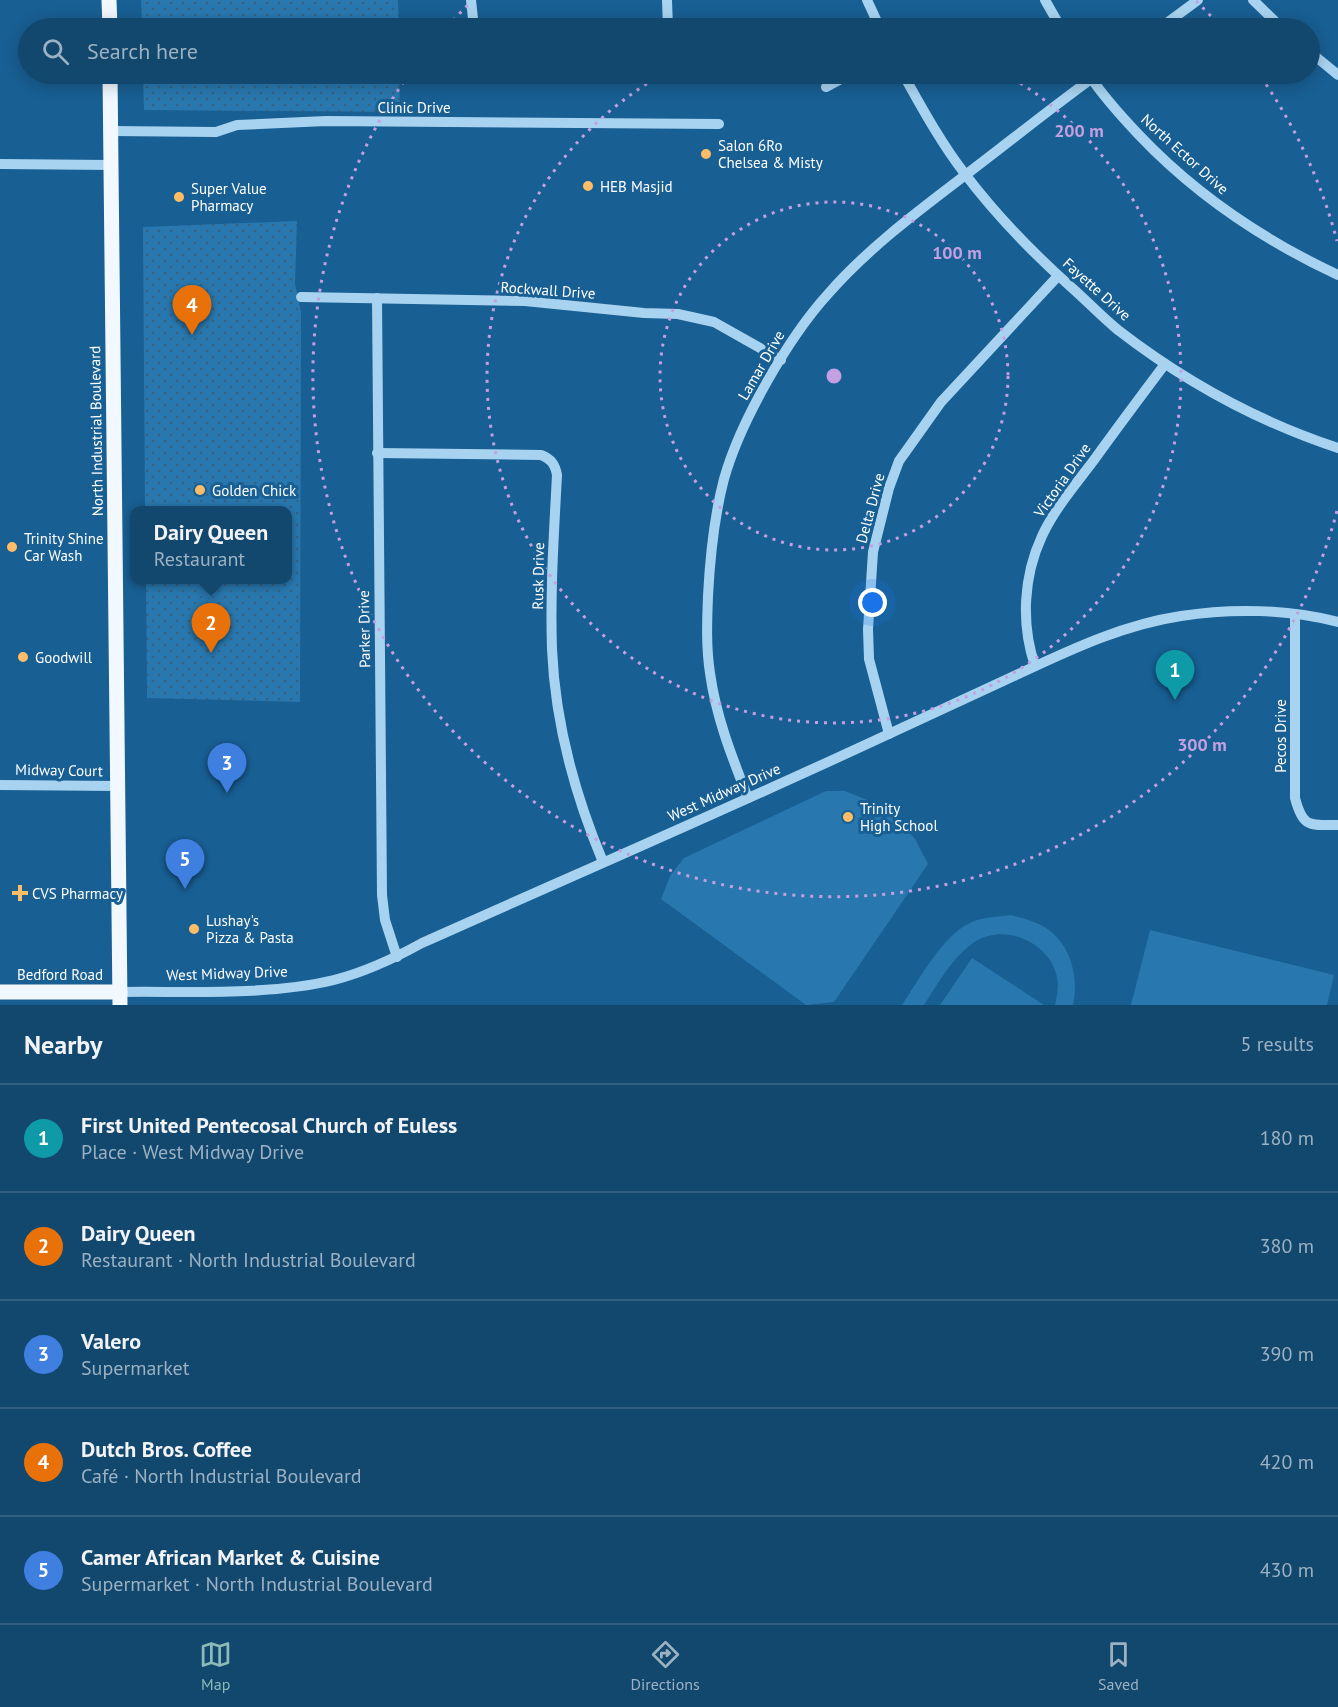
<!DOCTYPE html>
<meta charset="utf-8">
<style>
body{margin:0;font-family:"PT Sans",sans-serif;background:#1f5176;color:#f1f3f6}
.you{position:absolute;left:873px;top:603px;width:21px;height:21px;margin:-15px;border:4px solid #fff;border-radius:50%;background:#1a73e8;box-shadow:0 0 0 9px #1a73e833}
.badge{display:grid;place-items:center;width:39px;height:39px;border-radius:50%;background:#8bbbb9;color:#fff;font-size:20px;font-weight:700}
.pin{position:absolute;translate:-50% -50px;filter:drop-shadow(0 2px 3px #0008)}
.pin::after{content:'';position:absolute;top:32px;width:21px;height:18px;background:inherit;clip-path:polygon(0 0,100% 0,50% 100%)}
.popup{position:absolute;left:130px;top:506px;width:162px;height:78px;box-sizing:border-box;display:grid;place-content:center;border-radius:12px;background:#12476e;filter:drop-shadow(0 2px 4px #0005);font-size:20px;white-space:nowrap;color:#9cb2c2}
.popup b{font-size:22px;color:#f1f3f6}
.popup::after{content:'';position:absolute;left:50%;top:100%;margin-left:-12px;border:12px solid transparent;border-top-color:#12476e}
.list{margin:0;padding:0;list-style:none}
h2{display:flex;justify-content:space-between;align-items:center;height:78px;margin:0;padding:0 24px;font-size:26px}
h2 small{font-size:20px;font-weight:400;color:#9cb2c2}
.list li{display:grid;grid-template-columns:39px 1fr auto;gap:18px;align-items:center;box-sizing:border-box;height:108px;padding:0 24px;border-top:2px solid #315f81}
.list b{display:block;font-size:22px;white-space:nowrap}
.list p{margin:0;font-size:20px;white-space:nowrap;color:#9cb2c2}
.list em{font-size:20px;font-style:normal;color:#9cb2c2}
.icon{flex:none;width:33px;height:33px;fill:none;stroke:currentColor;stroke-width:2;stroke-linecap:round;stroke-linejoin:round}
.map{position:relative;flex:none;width:1338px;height:1005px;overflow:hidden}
.search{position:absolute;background:#12476e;box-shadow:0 3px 15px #0003;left:18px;right:18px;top:18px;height:66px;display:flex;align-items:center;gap:15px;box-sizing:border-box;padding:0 21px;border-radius:33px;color:#9cb2c2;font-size:22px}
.sheet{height:618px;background:#12476e}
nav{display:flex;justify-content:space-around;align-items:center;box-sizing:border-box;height:84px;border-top:2px solid #315f81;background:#12476e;font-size:16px;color:#9cb2c2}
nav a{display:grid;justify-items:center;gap:3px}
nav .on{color:#8bbbb9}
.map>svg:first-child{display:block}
.grass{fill:url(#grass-dots)}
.pitch{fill:#2878af}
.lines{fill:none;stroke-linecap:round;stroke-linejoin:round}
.minor{stroke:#a8d3f0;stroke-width:10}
.major{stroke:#f1f8ff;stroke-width:15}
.ring{fill:none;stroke:#c4a0e2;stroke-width:3;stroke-dasharray:3 6}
.poi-dot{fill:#ffbd67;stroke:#185f93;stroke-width:2}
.labels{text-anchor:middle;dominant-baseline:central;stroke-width:6;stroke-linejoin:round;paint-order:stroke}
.street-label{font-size:15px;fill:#fff;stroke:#185f93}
.poi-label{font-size:15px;fill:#fff;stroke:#185f93;text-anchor:start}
.centre{fill:#c4a0e2;stroke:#185f93;stroke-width:3}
.ring-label{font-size:18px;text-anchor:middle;font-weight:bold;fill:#c4a0e2;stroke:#185f93;stroke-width:6;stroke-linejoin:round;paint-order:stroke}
</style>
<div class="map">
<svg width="1338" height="1005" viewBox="0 0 1338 1005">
<defs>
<pattern id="grass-dots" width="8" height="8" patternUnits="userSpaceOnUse" patternTransform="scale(1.5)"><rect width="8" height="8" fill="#2878af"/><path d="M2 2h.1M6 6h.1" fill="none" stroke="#3a627e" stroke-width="1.8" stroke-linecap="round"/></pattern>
</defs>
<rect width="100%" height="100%" fill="#185f93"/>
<g class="grass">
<path d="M141,0h257l1,28h-257z"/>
<path d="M143,74h256l1,38 -256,-2z"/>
<path d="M297,221l-2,63 6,28 -1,390 -153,-4 -1,-118h142v-70h-143l-2,-283z"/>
</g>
<g class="pitch">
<path d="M826,791h19l22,9 32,21 16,18 13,25 -94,138 -28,3 -145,-106 9,-23 14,-18z"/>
<path d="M1010,915c12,3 25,6 36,13 25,16 33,50 27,77h-18c2,-9 4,-18 2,-28 -7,-34 -51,-54 -81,-36 -23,15 -37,41 -52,64h-22c17,-25 41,-71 70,-83 12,-5 25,-5 38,-7z"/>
<path d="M1150,930l184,45 -7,30h-196z"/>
<path d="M972,958l72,47h-104z"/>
</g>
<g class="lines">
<g class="minor">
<path d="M471,0l3,28"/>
<path d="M667,0l1,28"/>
<path d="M867,0l13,28"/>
<path d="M1045,0l16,28"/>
<path d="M1253,0l29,28"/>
<path d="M1160,28l38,-28"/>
<path d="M1310,52l28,23"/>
<path d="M903,74c19,34 38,69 62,100 31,41 68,79 106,113 16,14 31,30 47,43 66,51 141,92 220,118"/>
<path d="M1089,75c14,21 32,41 50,60 57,60 124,105 199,140"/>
<path d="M826,87l24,-13"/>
<path d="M111,131l105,1 21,-7 89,-4 393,3"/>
<path d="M0,164l111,1"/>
<path d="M301,297l224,4 119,12 34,1 36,8 67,38"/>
<path d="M377,298l5,597 3,25 12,37"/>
<path d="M377,453l164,2c10,4 14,9 16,20 -3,58 -7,116 -5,174 3,73 23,146 51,213"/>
<path d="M1295,614v184c8,30 14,27 43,27"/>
<path d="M1035,666c-14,-42 -12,-89 7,-130 13,-28 34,-52 52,-76 23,-32 47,-64 71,-96"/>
<path d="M889,734l-20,-75 -1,-30 5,-77 16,-64 10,-27 42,-59 117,-126"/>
<path d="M0,785l118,1"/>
<path d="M748,798c-16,-41 -32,-81 -38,-125 -4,-26 -3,-51 -2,-77 2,-39 6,-79 16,-117 16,-57 64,-141 104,-185 42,-48 93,-85 144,-124 42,-32 83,-65 126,-96"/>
<path d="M120,992c68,-1 148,4 214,-12 31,-8 61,-22 88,-37 148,-66 296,-130 443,-198 50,-23 99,-46 149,-69 54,-25 107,-51 167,-60 50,-8 107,-7 157,6"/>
</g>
<g class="major">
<path d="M109,0l1,28"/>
<path d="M110,74l10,931"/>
<path d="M0,992h120"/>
</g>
</g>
<g class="ring">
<circle cx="834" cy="376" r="174"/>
<path d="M1005 74A347 347 0 1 1 663 74"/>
<path d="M1337 511A521 521 0 1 1 407 77M447 27A521 521 0 0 1 472 1M1196 1A521 521 0 0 1 1221 27M1261 77A521 521 0 0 1 1337 241"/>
</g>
<g class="poi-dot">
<circle cx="706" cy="154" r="6"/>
<circle cx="588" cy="186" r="6"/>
<circle cx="179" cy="197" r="6"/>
<circle cx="200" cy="490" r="6"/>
<circle cx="12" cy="547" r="6"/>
<circle cx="23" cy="657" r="6"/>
<circle cx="848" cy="817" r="6"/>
<path d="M17 884h6v6h6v6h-6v6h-6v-6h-6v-6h6z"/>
<circle cx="194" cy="929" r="6"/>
</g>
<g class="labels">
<g class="street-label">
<text x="414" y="107">Clinic Drive</text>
<text transform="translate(1185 154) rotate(42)">North Ector Drive</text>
<text transform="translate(1097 289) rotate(42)">Fayette Drive</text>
<text transform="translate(548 290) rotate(4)">Rockwall Drive</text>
<text transform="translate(761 365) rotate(-60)">Lamar Drive</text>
<text transform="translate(96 431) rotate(-91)">North Industrial Boulevard</text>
<text transform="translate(1062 480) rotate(-55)">Victoria Drive</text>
<text transform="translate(870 508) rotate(-75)">Delta Drive</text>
<text transform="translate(538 576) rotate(-89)">Rusk Drive</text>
<text transform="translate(364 629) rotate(-91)">Parker Drive</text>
<text transform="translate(1280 736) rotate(-90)">Pecos Drive</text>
<text transform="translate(59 770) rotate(1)">Midway Court</text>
<text transform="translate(724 792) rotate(-24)">West Midway Drive</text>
<text transform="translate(227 973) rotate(-2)">West Midway Drive</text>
<text x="60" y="974">Bedford Road</text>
</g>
<g class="poi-label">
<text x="718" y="145">Salon 6Ro<tspan x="718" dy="17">Chelsea &amp; Misty</tspan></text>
<text x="600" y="186">HEB Masjid</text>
<text x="191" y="188">Super Value<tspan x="191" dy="17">Pharmacy</tspan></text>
<text x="212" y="490">Golden Chick</text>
<text x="24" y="538">Trinity Shine<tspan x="24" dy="17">Car Wash</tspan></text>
<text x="35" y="657">Goodwill</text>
<text x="860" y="808">Trinity<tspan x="860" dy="17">High School</tspan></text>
<text x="32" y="893">CVS Pharmacy</text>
<text x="206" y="920">Lushay's<tspan x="206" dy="17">Pizza &amp; Pasta</tspan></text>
</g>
</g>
<circle cx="834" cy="376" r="9" class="centre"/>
<g class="ring-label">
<text x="1079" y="137">200 m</text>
<text x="957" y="259">100 m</text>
<text x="1202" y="751">300 m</text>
</g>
</svg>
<div class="you"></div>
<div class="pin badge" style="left:1175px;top:700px;background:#0f9aa8">1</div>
<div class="pin badge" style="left:211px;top:653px;background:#e8710a">2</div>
<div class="popup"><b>Dairy Queen</b>Restaurant</div>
<div class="pin badge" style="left:227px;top:793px;background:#3f7fe0">3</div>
<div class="pin badge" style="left:192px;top:335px;background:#e8710a">4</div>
<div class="pin badge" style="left:185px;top:889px;background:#3f7fe0">5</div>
<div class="search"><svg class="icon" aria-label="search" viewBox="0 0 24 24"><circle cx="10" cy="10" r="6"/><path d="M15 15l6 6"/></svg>Search here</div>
</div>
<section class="sheet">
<h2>Nearby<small>5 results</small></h2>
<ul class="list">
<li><span class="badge" style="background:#0f9aa8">1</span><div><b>First United Pentecosal Church of Euless</b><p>Place · West Midway Drive</p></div><em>180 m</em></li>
<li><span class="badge" style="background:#e8710a">2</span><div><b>Dairy Queen</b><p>Restaurant · North Industrial Boulevard</p></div><em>380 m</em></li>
<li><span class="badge" style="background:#3f7fe0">3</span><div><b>Valero</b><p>Supermarket</p></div><em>390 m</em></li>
<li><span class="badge" style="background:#e8710a">4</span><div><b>Dutch Bros. Coffee</b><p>Café · North Industrial Boulevard</p></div><em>420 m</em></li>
<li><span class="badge" style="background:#3f7fe0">5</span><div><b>Camer African Market &amp; Cuisine</b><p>Supermarket · North Industrial Boulevard</p></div><em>430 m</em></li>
</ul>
</section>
<nav>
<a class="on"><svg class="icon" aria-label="map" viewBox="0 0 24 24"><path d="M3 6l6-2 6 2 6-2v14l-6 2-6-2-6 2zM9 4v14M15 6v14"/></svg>Map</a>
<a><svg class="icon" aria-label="directions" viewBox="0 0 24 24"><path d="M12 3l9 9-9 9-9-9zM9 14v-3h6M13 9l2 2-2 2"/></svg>Directions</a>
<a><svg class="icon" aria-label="saved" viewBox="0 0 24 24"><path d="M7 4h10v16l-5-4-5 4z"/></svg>Saved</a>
</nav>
